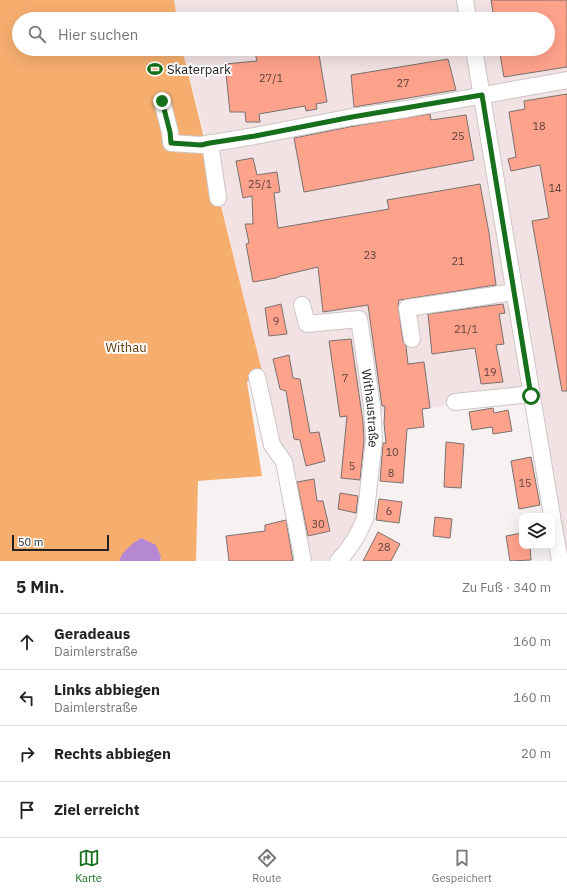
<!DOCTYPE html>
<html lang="de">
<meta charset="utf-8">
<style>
body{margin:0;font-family:"IBM Plex Sans",sans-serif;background:#f2f2f2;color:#222}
.controls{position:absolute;right:12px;bottom:12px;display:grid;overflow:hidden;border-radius:8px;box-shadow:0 4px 16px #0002}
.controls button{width:36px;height:36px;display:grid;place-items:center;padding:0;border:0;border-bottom:1px solid #e0e0e0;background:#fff;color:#222;font:20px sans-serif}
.scale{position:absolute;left:12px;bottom:10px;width:97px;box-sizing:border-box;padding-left:4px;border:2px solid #242122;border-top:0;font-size:11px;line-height:14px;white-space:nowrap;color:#242122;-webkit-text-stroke:3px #fff;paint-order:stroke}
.stop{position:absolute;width:12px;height:12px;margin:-9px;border:3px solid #166f1a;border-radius:50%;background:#fff}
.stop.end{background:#166f1a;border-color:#fff;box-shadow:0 1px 4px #0008}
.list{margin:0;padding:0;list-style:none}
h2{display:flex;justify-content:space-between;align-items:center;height:52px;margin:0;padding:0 16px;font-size:17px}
h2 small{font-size:13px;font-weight:400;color:#767676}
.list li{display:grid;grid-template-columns:26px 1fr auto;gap:12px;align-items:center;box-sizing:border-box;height:56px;padding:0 16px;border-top:1px solid #e0e0e0}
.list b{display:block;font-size:15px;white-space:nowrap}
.list p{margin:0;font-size:13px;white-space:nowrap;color:#767676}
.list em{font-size:13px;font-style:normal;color:#767676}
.icon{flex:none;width:22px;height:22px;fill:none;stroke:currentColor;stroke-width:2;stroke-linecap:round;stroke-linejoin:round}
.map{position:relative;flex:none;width:567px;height:561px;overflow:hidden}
.search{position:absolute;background:#fff;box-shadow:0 4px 16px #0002;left:12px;right:12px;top:12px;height:44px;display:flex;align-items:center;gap:10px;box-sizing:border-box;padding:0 14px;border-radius:22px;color:#767676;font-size:15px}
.sheet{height:276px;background:#fff}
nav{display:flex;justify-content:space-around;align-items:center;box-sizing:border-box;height:56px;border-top:1px solid #e0e0e0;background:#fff;font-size:11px;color:#767676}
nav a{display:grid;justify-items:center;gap:2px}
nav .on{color:#166f1a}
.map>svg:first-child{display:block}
.built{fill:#f2e2e4}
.green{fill:#f6ae6f}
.water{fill:#b788d2}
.building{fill:#ffa28b;stroke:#77716f}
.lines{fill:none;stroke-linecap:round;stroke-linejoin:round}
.minor-casing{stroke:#cdc5c6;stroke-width:18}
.minor{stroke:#fff;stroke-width:16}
.route{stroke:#166f1a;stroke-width:5}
.labels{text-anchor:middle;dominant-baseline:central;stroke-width:4;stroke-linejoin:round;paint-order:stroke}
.number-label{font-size:11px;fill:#5b413c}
.poi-label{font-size:13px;fill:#242122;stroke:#fff;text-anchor:start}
.park-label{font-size:13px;fill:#663904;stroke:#fff}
.street-label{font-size:13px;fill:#242122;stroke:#fff}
</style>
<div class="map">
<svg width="567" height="561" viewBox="0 0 567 561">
<rect width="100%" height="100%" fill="#f8f1f2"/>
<path class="built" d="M174,0h393v561l-36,-165 -157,18 -9,105 -37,42h-25l-19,-99 -84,-346 -18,-67h366v-30h-371z"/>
<path class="green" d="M0,0h174l3,19h-158v30h163l80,322 -15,11 15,94 -64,5 -2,80h-36l1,-4h-40l-2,4h-119z"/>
<path class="water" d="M141,538l15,7 5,12 -1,4h-41c4,-11 13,-17 22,-23z"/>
<g class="building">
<path d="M491,0h76v67l-63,10 -5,-28h49v-30h-54z"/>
<path d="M254,49h64l9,53 -11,2 1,5 -11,2 -1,-5 -46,8 1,8h-14l-1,-10h-15l-5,-48 32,-3z"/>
<path d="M448,59l8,31 -102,17 -3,-32z"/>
<path d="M567,94v297h-5l-30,-170 17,-3 -9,-53 -29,6 -3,-12 8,-2 -7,-45 16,-3 -1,-8z"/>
<path d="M430,114l1,6 35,-5 8,45 -170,32 -10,-54 60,-12z"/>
<path d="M253,158l4,17 20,-3 3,20 -6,1 4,35 111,-19 -2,-9 93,-16 9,49 7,52 -90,14 -7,1 -1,5 5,36 3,5 2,18 16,-2 6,46 -8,1 2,18 -17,2 -4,54 -23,-2 3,-38h3l-2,-20 1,-17h-3l-14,-101 -45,7 -5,-45 -38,9 -4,2 -23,4 -7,-38 3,-1 -4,-19h8l-1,-28 -9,2 -7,-37z"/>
<path d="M281,304l6,30 -18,2 -4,-28z"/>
<path d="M503,304l2,9 -6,1 5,30 -8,1 7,37 -22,2 -6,-36 -43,6 -4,-40z"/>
<path d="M351,339l12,83 1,18 -4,40 -19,-2 6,-62 -7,1 -11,-76z"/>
<path d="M289,355l4,23 7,1 10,54 9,-1 6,29 -19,5 -6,-26 -6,-1 -8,-48 -6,-2 -7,-30z"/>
<path d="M493,408l1,5 14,-3 4,21 -19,3 -1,-7 -20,3 -3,-18z"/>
<path d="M446,442l18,2 -3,44 -17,-1z"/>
<path d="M531,457l9,48 -21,4 -8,-48z"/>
<path d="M314,479l3,22h6l7,30 -22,5 -11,-54z"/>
<path d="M340,493l18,3 -2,17 -18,-4z"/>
<path d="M379,499l23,3 -3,21 -23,-3z"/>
<path d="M435,517l17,2 -2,19 -17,-2z"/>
<path d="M286,520l7,41h-64l-3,-25 39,-5v-6z"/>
<path d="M378,532l22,12 -9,17h-28z"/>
<path d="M522,533v13h8l1,14 -21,1 -4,-25z"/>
</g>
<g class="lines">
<defs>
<g id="minor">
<path d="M465,0l3,19"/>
<path d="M474,49l78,467"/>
<path d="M162,101l8,31 1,11 30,2 54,-9 97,-19 55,-8 160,-29"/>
<path d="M210,143l8,55"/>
<path id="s1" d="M302,305l5,19 52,-5 13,87 2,34 -9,79 -8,17 -11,16 -8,9"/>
<path d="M412,339l-5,-31 107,-16"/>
<path d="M257,377l15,68 12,17 19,99"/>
<path d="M455,402l76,-8"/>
<path d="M552,517l8,44"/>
</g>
</defs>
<use href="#minor" class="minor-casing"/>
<use href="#minor" class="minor"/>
</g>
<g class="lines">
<path class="route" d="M162,101l8,31 1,11 30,2 9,-2 45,-7 97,-19 130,-22 49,301"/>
</g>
<defs>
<symbol id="stadium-bare" viewBox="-9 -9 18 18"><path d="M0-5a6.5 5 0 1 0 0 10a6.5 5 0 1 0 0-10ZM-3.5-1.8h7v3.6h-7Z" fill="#166f1a" stroke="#fff" stroke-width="2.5" paint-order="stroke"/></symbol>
</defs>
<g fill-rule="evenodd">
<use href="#stadium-bare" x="144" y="58" width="22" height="22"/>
</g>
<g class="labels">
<g class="number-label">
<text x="271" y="78">27/1</text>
<text x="403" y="83">27</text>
<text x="539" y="126">18</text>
<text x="458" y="136">25</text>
<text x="260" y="184">25/1</text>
<text x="555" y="188">14</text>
<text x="370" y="255">23</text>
<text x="458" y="261">21</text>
<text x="276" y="321">9</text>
<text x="466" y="329">21/1</text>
<text x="490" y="372">19</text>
<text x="345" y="378">7</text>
<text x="392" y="452">10</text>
<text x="352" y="466">5</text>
<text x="391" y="473">8</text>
<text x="525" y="483">15</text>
<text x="389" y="511">6</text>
<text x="318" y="524">30</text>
<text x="384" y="547">28</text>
</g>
<g class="poi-label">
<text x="167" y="69">Skaterpark</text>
</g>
<g class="park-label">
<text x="126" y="347">Withau</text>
</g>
<g class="street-label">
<text stroke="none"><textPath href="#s1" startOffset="162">Withaustraße</textPath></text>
</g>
</g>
</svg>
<div class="controls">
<button><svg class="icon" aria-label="layers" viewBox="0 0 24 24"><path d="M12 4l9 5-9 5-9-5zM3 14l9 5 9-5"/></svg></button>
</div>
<div class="scale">50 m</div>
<div class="stop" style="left:531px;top:396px"></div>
<div class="stop end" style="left:162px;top:101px"></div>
<div class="search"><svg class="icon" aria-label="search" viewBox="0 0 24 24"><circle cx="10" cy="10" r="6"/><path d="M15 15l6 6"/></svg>Hier suchen</div>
</div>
<section class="sheet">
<h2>5 Min.<small>Zu Fuß · 340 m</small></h2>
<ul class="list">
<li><svg class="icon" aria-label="ahead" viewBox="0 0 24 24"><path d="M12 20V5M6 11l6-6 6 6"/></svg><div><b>Geradeaus</b><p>Daimlerstraße</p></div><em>160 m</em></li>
<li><svg class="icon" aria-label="left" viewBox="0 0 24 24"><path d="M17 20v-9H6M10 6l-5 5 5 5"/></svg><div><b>Links abbiegen</b><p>Daimlerstraße</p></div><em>160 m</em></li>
<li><svg class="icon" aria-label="right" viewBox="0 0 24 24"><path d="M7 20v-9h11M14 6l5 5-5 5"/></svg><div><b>Rechts abbiegen</b></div><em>20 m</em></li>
<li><svg class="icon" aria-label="arrive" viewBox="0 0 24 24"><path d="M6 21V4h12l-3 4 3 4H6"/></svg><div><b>Ziel erreicht</b></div></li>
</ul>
</section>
<nav>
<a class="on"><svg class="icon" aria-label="map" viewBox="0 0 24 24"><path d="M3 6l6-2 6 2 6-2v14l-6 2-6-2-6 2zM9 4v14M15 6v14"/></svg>Karte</a>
<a><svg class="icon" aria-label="directions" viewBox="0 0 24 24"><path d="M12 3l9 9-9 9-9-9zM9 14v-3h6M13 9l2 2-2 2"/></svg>Route</a>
<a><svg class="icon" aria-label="saved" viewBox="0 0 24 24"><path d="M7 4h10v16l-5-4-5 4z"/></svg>Gespeichert</a>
</nav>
